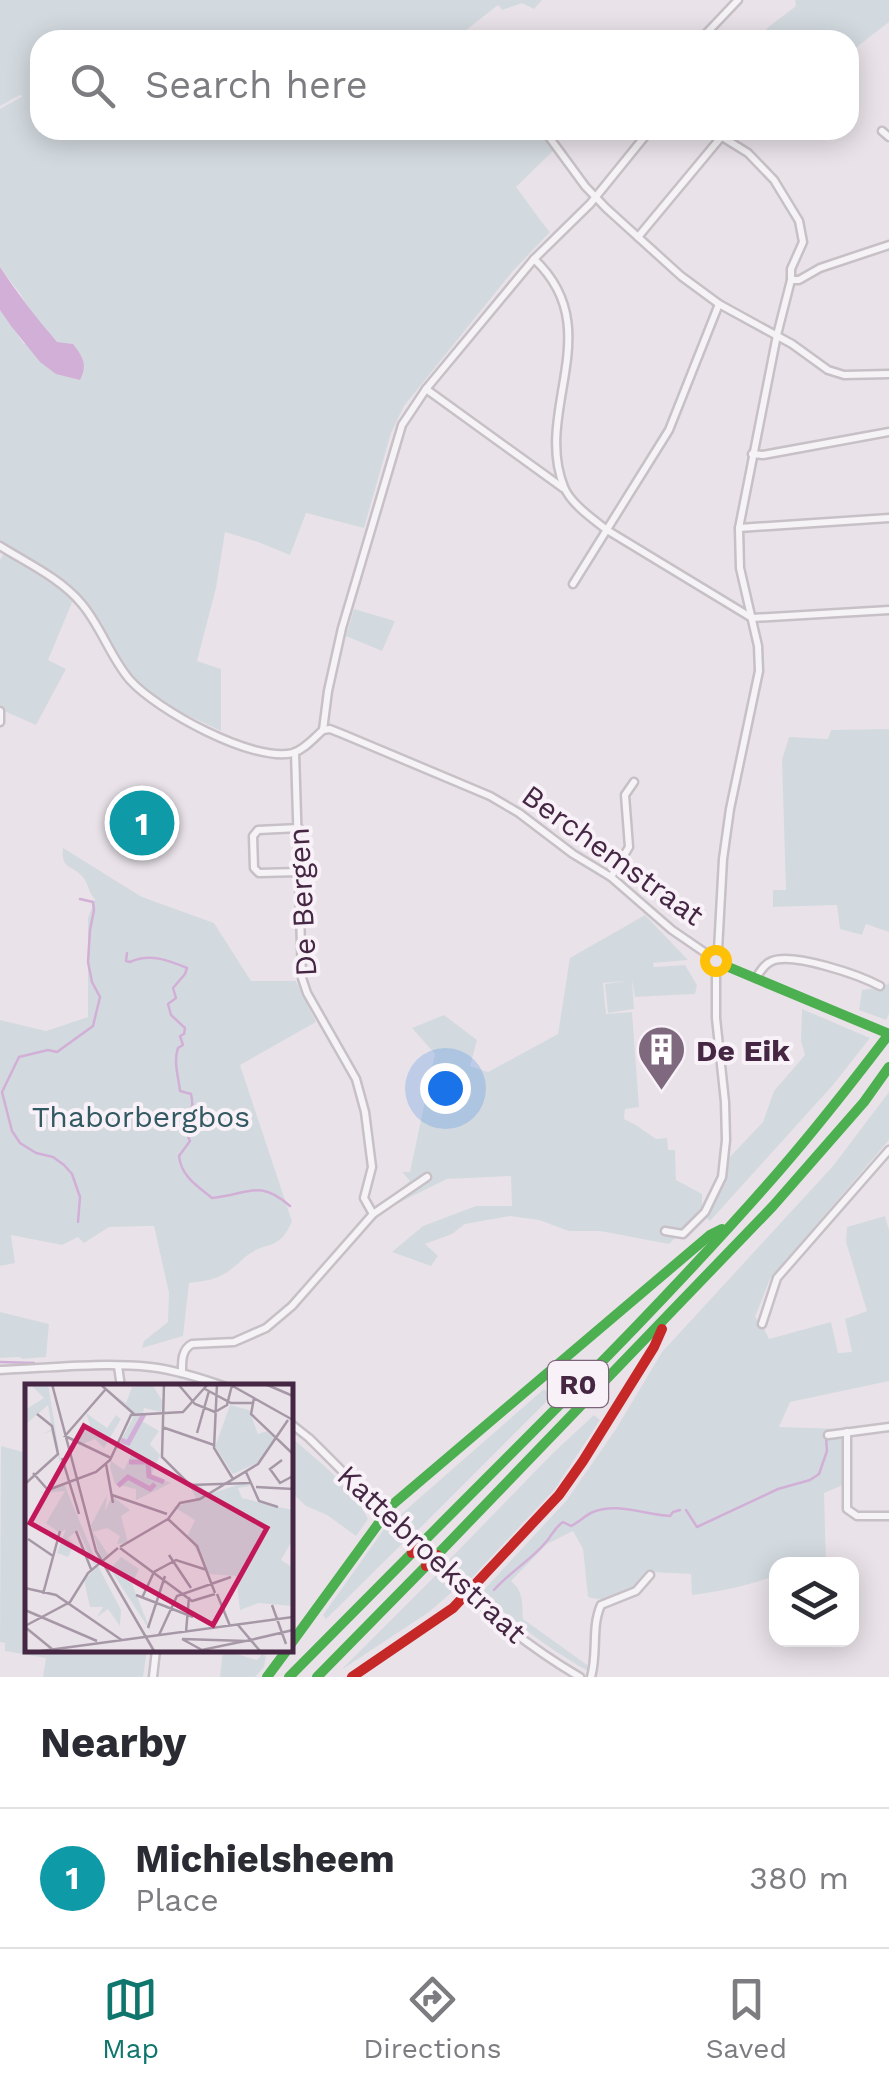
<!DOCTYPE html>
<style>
body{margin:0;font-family:"Work Sans",sans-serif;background:#f7f7f7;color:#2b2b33}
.controls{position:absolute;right:30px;bottom:30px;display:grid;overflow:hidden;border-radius:20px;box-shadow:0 5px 25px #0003}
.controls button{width:90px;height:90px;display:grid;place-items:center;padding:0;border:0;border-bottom:2px solid #e1e1e2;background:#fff;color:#2b2b33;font:50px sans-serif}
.you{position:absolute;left:445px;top:1088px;width:35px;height:35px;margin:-25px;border:8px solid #fff;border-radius:50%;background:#1a73e8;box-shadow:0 0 0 15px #1a73e833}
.badge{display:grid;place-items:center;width:65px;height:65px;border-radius:50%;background:#0f766e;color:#fff;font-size:32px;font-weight:700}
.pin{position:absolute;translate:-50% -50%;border:5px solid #fff;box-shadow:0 2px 10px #0006}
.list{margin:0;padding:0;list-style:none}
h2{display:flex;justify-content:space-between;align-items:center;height:130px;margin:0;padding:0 40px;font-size:42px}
h2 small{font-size:32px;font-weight:400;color:#7c7c81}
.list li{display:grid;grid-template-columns:65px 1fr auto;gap:30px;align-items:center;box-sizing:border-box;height:140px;padding:0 40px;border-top:2px solid #e1e1e2}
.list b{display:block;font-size:38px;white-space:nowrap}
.list p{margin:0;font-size:32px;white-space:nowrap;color:#7c7c81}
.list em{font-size:32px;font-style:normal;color:#7c7c81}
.icon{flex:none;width:55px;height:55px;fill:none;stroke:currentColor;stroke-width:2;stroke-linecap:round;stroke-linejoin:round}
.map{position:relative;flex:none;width:889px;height:1677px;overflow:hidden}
.search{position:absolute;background:#fff;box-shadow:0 5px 25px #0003;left:30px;right:30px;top:30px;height:110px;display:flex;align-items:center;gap:25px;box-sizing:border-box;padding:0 35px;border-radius:30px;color:#7c7c81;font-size:38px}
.sheet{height:270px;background:#fff}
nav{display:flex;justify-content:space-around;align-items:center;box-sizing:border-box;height:140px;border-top:2px solid #e1e1e2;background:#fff;font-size:28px;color:#7c7c81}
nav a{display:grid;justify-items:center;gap:5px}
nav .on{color:#0f766e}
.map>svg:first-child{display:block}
.green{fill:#d3dadf}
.water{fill:#d2afd6}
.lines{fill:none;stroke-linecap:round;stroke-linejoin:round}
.stream{stroke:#d2afd6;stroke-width:2.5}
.street-casing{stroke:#c7c0c7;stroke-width:11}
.street{stroke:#f5f3f5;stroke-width:6}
.fast{stroke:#4caf50;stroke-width:10}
.slow{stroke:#ffc107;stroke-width:10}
.jam{stroke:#c62828;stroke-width:10}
.jam-bridge-casing{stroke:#beb5be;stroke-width:15;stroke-linecap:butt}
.jam-bridge{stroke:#c62828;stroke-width:10}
.labels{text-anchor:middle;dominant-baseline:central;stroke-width:8;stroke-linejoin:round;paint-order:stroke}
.shield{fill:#f8f1f8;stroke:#7b647a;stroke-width:2.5}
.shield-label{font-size:28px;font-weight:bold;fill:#452744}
.street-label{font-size:30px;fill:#452744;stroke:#f8f1f8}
.poi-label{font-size:30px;font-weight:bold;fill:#452744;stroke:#f8f1f8;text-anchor:start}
.park-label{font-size:30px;fill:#335962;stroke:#f8f1f8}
.inset-river{fill:none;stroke:#d2afd6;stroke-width:5}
.inset-road{fill:none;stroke:#a798a7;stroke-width:2.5}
.view{fill:#c2185b;fill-opacity:0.15;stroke:#c2185b;stroke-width:5}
.inset-edge{fill:none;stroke:#452744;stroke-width:5}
</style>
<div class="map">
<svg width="889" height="1677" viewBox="0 0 889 1677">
<rect width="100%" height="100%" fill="#e9e3e9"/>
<g class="green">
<path d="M0,0h542l-8,9 -12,-6 -20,7 -4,-5 -42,33 1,2h-417v90h500l12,15 1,6 -37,36c12,15 21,30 34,45l-38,40 -108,134 -13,27 -27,95 -58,-15 -16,42 -32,-13 -33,-10 -9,56 -19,73 24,8v62c-35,-17 -74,-31 -96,-65 -15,-24 -27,-51 -47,-72 -21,-22 -52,-36 -78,-52v-232l24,34h49l-16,-1 -29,-35 -7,-13 -21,-28v-158l23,-13 -3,-1 -20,11z"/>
<path d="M795,0h94v22l-40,31v-13h-24l-7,-5 -7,5 -39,-2 -6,-9 30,-23z"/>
<path d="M4,553l42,26 27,21 -25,60 18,9 -30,56 -32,-14 -4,-6v-145z"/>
<path d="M354,609l41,12 -13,30 -36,-15z"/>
<path d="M889,729v203l-23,-8 -4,11 -22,-6 -3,-24 -64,2v-17h13l-4,-130 7,-23 39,2 3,-9z"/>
<path d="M63,848l79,49 72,26 37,58h45l20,41 -76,43 52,156c-13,31 -24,19 -44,34 -5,3 -8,8 -13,11 -14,13 -28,15 -46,17l-6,53 -41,12 2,-7 24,-19 1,-29 -15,-67 -45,1 -25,16 -6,-6 -16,8 -51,-10 4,28 -15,3v-246l46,11 42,-14v-99l7,-19c-8,-8 -6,-16 -13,-23 -11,-12 -21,-6 -19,-28z"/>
<path d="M645,915l43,45 -35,3 1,4 31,-2 12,20 -2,9 -60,3 -3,-17 2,29 -26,4 -3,-29 22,-3 -24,2 3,31 26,-2 7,95 -14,2 -1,10 12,6 20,14 11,-1 1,12h7l1,30 26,14v18l-33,32 -69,-13h-31l-30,-11 -29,-4 -45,8 -13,10 -27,10 13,12 -7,10 -39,-14 31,-26 53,-20h36l-1,-30 -64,3 -67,33 -3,-5 33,-26 -8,-9h8l25,-118 -23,-26 32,-13 33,25 -7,26 18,6 70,-38 12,-76z"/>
<path d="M889,983v31l-3,6 -27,-10 3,-20 21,-3z"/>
<path d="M802,1009l68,29 -37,47 -123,136 -5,-4 15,-31 7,-26 36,-38 11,-31 31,-36 -4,-14z"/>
<path d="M889,1092v48l-119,139 -15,38 7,7 7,15 62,-17 7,31 14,-1 -7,-33 22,-8 -21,-69 1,-15 38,-11 4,14v151l-99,21 -11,25 65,2 -1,56 -19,8 2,71h-50v11c-27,11 -55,16 -84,20l-1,-21 -41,-2c-17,17 -37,33 -62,25l-5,-48 -10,-18 -26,13 -36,37c13,11 11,22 12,38l67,48 -2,4c-39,-22 -73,-48 -107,-78l85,-92 50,-72 46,-77 171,-186z"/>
<path d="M0,1312l49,12 -3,33 -24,2 -2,-2 -20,1z"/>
<path d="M544,1389l8,7 -137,137 -16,-17z"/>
<path d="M594,1415l6,5 -45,69 -88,94 -21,-20 107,-110z"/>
<path d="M290,1436c26,24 63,50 78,83l-12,17 -29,-21 -21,-9 -16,-15z"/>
<path d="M1,1446l26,7 1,197h119l-4,27h-100l3,-19 -41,-7v-8l-5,-1z"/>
<path d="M387,1525l17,17 -78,77 -3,-4z"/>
<path d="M437,1574l16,15 -1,3 -23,20 -88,58z"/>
<path d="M223,1650l34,10 5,-6 4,2 -2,11 -9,10h-35z"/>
</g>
<path class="water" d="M0,267c17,26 36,51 57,75l16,2c10,13 15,21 7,36l-24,-6 -16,-12 -29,-36 -11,-16z"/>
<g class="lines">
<g class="stream">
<path d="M127,953l-1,8 4,1c20,-9 38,-2 57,6l-2,6 -12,14 3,10 -8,6 3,11 14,13 -1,6 -4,2 3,9 -5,3c-5,14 1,31 2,43l11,3c6,26 -11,27 -1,47l-11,15c2,20 18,30 33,42 36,-3 46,-20 78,8"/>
<path d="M78,1222l2,-25 -8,-23 -8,-9 -11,-8 -17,-4 -16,-10 -8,-12 -10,-39 17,-35 29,-7 9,2 36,-26 7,-29 -8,-15 -4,-20 2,-32 4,-20 -1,-8 -13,-3"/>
<path d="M0,1362l34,1"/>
<path d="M686,1510l11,17 81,-38 32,-9 9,-6 8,-23 -1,-13"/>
<path d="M494,1590c16,-18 37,-30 52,-48 7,-8 8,-14 17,-20l8,4c9,-4 14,-11 22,-14 23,-10 53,3 77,4l3,-4 7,-2"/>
</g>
<defs>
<g id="street">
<path d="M549,39l25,-3 9,4"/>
<path d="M700,40l38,-40"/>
<path d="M544,130l41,56 21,22 75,68 38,28 73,40 36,26 16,5 45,-1"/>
<path d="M711,130l37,23 26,27 25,41 4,21 -12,27v11l-14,55 -38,193 1,40 18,78 1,25 -29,138 -7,50 -5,91"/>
<path d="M882,131l7,6"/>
<path d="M638,237l84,-101"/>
<path d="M534,259c75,70 -1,151 30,228 7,17 29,32 43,43l145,88 137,-8"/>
<path d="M791,280h8l21,-12 69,-23"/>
<path d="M426,389l137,99"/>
<path d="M752,454l11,1 126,-23"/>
<path d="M739,528l150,-10"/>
<path d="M0,546c27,17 60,32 81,57 20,23 29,54 49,77 27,30 123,83 163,73 12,-4 21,-15 30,-23"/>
<path d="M573,584l96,-154 50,-126"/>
<path d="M0,711v11"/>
<path d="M323,730l5,-39 14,-63 60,-203 24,-36 108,-130 56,-55 60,-74"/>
<path d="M323,730l7,-1 15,6 145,61 29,17 54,41 38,23 61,53 35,24"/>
<path d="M295,752l7,226 5,15 49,86 9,33 7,55 -8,31 9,16"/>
<path d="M299,828l-41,2 -5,6 1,32 5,5 40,-1"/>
<path d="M611,877l18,-30 -4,-52 9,-13"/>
<path d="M756,978c4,-6 8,-14 16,-17 21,-9 87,14 108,25"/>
<path d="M665,1231l18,3 22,-22 17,-35 4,-37 -1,-38 -9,-84v-46"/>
<path d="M762,1324l15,-46 112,-128"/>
<path d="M118,1366l3,21"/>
<path d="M0,1370c49,-2 100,-8 150,-3 26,3 51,11 76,20"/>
<path d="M182,1373c0,-11 -1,-23 10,-29l42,-2 32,-14 26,-22 81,-92 54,-37"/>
<path d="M290,1423l19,15c84,82 168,180 271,239"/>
<path d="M847,1432v77l10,7h32"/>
<path d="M828,1435l61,-8"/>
<path d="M153,1677l3,-27"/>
<path d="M591,1677c7,-24 0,-50 10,-72l35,-14 14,-16"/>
</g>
</defs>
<use href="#street" class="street-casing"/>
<use href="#street" class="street"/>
<g class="fast">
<path d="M726,966l163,68"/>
<path d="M423,1542c121,-122 244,-242 357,-372 38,-44 74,-90 109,-136"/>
<path d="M437,1555l336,-349 91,-104 25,-35"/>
<path d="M290,1645l102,-140 318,-270 12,-6"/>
<path d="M267,1677l20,-27"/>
<path d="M289,1677l123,-124"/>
<path d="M317,1677l109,-111"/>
</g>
<circle class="slow" cx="716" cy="961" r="11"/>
<path class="jam" d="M352,1677l101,-69 106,-113 24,-34 71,-114 8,-18"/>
<defs>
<g id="jam-bridge">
<path d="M412,1553l11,-11"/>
<path d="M426,1566l11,-11"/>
</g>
</defs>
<use href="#jam-bridge" class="jam-bridge-casing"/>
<use href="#jam-bridge" class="jam-bridge"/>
</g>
<defs>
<symbol id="building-pin" viewBox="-11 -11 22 30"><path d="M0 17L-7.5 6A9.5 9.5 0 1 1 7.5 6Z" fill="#7e697e" stroke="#f8f1f8"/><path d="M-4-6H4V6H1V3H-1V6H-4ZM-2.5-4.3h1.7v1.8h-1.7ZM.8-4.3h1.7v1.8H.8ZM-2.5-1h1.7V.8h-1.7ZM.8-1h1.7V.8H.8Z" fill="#fff"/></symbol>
</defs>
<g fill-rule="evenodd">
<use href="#building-pin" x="634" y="1022" width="55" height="75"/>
</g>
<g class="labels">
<rect class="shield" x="548" y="1361" width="60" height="46" rx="8"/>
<g class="shield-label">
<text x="578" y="1384">R0</text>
</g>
<g class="street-label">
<text transform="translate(613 855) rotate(36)">Berchemstraat</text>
<text transform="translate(302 902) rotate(-93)">De Bergen</text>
<text transform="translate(432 1554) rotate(43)">Kattebroekstraat</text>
</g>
<g class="poi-label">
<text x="696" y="1050">De Eik</text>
</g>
<g class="park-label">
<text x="141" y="1116">Thaborbergbos</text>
</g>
</g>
<g transform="translate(25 1384)">
<rect width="268" height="268" fill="#e9e3e9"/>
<path d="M5,0h18l14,86 -11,-39 -10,4 11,-6 -4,-24 -23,20v-15l19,-12zM127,0l11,18 -2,10 -17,-4 -2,13 17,10 -9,13 10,11 -9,20 20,8 -35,17v-11l-21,-5 -5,-17 1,-6 13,9 7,-15 -6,-8 -9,3 19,-36 -18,-18 9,7 6,-16zM205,21l19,5 9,24 9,-3 9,9 -17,22 -26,12 -18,-27zM61,29l21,15 9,-13 5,4 -17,29 -9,-9 -15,6 -7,-5 17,-15zM218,99l8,3 -13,2 4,10 50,12v31l-11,19 11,7v39l-33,-3 -19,7 -4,-34 -27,-2 -21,-39 7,-15 -21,-13 23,-7 -8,-15 11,-1 7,11zM39,100l33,79 -3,2 -16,-35 -10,8 13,13 -9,-2 -4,8 -11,-4 9,-24 -6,4 -14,-10 19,-32 -25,2zM82,111l-2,16 7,-15 18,14 -9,6 7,27 -11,1 3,-8 -13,-8 -14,4 15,22 -7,6 -10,-35zM96,173l18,12 -7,15 19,48 -41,-63zM73,182l23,44 -1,16 -12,-17 -11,8 6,-10h-13l-6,-27z" fill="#d3dadf"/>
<path class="inset-river" d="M96,56l7,3 16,-29M104,78h19l1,14 15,6M93,102l10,-9 22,12 5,-5"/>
<path class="inset-road" d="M27,0l44,167 58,100M75,0l34,30M139,0l-2,73 28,28 60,-2M153,0l17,20 20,8M192,0l-3,64 19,31M204,0l64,36M240,0l28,12M180,5l26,14h21M80,6l-40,46 46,22M229,14l-3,16 42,40M190,28l12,-7 5,-20M137,43l52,18M172,49l12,-42M37,74l17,56M257,76l-12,9 10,14 13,-7M81,80l7,39M221,88l13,29 19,6M8,89l15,17 48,-18 14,-12 21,-45 52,-3 25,-28M0,100l33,-30 -6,-28 -15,-12M231,103l37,2M87,111l55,19M143,135l12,-16 20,-4 58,-35 30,-44M143,135l29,27 18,47M51,147l15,38M3,155l25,17M95,163l48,-28M95,164l72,53 23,-7M144,171l22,33M0,204l31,7 67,46M18,210l17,-63M192,210l13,32M111,211l57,22M117,214l12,-26 22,-12 31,10M247,221l14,39M0,226l72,31M213,241l22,26M0,242l45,-24 18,-29 30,-25M0,243l27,22M123,244l17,-52M161,248l3,-35M134,251l18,-39 54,-19M157,255l64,2 47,-11M157,255l20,11 43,-9M16,267l252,-34"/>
<path class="view" d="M59,42l183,102 -54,97 -183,-102z"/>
<rect width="268" height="268" class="inset-edge"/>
</g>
</svg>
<div class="controls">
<button><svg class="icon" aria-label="layers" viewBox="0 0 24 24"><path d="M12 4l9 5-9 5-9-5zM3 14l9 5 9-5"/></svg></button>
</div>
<div class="you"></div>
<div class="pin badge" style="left:142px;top:823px;background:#0f9aa8">1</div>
<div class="search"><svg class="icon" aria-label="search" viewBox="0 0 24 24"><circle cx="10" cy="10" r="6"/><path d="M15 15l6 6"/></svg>Search here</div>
</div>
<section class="sheet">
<h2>Nearby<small></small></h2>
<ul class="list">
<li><span class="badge" style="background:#0f9aa8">1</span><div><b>Michielsheem</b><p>Place</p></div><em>380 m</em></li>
</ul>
</section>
<nav>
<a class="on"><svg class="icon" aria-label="map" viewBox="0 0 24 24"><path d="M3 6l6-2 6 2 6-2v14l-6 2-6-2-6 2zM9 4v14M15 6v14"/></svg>Map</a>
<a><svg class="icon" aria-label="directions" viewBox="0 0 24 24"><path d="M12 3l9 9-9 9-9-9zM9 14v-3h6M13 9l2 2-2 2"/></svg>Directions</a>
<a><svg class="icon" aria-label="saved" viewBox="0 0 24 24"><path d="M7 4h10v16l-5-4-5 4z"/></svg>Saved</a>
</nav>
